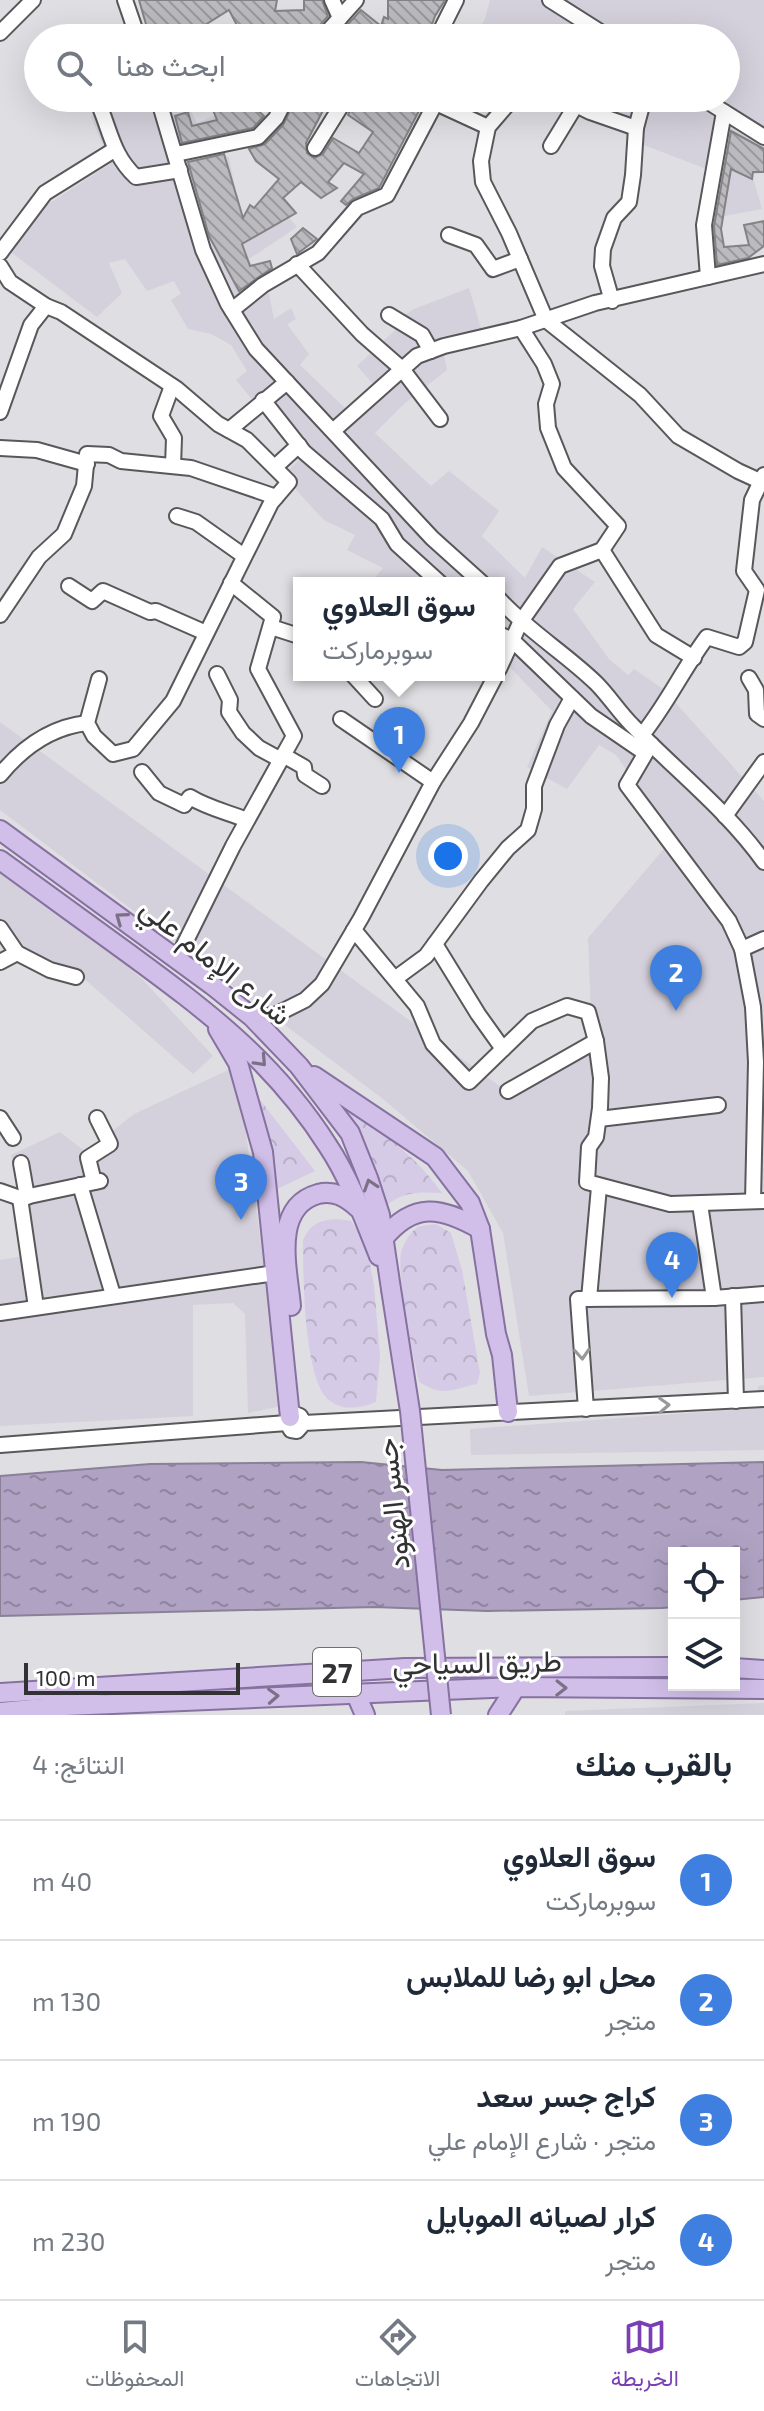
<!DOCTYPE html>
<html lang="ar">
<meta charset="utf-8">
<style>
body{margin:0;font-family:"Exo 2",Vazirmatn,sans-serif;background:#f6f6f7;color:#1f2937;direction:rtl}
.controls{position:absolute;right:24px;bottom:24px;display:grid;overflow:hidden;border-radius:0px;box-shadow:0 8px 32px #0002}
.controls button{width:72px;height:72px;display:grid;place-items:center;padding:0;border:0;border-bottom:2px solid #e0e1e3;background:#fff;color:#1f2937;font:40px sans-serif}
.scale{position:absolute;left:24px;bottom:20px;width:216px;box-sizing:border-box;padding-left:8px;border:4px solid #323133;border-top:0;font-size:22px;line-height:28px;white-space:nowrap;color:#323133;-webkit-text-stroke:6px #fff;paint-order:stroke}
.you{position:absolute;left:448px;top:856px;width:28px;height:28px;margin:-20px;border:6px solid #fff;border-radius:50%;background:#1a73e8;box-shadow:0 0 0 12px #1a73e833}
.badge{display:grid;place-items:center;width:52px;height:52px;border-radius:50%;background:#7b3fb4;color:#fff;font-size:26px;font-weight:700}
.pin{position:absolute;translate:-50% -66px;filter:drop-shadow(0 2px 4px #0008)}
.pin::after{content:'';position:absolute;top:42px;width:28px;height:24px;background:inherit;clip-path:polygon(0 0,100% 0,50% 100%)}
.popup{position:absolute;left:293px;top:577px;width:212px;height:104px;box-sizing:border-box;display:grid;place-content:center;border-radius:0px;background:#fff;filter:drop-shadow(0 2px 6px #0005);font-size:26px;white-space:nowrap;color:#747a83}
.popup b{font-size:30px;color:#1f2937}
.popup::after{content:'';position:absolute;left:50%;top:100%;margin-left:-16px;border:16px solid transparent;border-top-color:#fff}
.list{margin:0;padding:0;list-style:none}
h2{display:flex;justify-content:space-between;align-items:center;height:104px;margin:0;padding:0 32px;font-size:34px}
h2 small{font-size:26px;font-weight:400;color:#747a83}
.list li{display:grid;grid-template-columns:52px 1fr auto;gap:24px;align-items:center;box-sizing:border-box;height:120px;padding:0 32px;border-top:2px solid #e0e1e3}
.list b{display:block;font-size:30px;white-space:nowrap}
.list p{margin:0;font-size:26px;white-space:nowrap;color:#747a83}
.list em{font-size:26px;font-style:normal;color:#747a83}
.icon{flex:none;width:44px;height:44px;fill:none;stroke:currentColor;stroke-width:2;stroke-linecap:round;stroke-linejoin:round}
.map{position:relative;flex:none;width:764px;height:1715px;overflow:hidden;direction:ltr}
.search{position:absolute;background:#fff;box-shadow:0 8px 32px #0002;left:24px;right:24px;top:24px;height:88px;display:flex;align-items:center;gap:20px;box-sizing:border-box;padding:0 28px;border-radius:44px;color:#747a83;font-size:30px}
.sheet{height:584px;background:#fff}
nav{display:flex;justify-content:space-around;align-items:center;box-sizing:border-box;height:112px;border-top:2px solid #e0e1e3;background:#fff;font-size:22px;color:#747a83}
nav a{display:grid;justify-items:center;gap:4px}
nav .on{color:#7b3fb4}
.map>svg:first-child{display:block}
.built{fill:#d5d1dc}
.park{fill:url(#park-crowns)}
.water{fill:url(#water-ripples);stroke:#8a8098;stroke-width:2}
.building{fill:url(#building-back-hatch);stroke:#838285;stroke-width:2}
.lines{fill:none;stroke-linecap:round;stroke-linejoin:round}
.minor-casing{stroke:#58575a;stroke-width:18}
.major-casing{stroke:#8671a0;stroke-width:22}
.minor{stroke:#fff;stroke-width:14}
.major{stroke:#d1bfe9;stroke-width:18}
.major-bridge-casing{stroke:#8671a0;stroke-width:22;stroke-linecap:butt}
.major-bridge{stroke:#d1bfe9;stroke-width:18}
.oneway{stroke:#7a7185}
.oneway2{stroke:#989899}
.labels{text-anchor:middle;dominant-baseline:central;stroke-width:6;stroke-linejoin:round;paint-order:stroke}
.shield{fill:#fff;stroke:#706f70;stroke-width:2}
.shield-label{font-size:28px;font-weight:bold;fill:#323133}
.street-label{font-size:30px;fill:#323133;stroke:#fff}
</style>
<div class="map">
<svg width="764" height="1715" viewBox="0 0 764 1715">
<defs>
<pattern id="park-crowns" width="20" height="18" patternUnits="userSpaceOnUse" patternTransform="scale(2)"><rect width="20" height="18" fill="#d6cbe7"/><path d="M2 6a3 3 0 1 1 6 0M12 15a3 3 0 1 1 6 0" fill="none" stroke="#b8afc7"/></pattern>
<pattern id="water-ripples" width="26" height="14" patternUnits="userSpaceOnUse" patternTransform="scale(2)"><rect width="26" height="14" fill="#b0a2c3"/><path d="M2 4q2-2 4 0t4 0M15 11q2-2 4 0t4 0" fill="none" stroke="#90859f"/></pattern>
<pattern id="building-back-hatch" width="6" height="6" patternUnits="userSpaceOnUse" patternTransform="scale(2)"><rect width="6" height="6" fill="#bbbabe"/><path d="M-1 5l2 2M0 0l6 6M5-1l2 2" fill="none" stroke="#99989b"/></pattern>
</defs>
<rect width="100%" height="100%" fill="#dfdee2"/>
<g class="built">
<path d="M490,0h274v173l-12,1 10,35 -59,11 6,-50 -81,-31v-7l-75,-34h173v-60h-237l-12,-6 8,-13z"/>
<path d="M131,98h54l12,25 37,-16 9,24 -24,5v19l10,2 6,31 -17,11 9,20 28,4 13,-30 29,34 -48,32 20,35 5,25 17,-11 5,11 -9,5 22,30 -9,11 46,44 28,-24 -17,-19 39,-37 -7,-4 25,-16 55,-21 12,40 -41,9 7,33 -42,33 -30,30 56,53 18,-15 50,40 -17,25 43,42 17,-31 53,35 -22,27 36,50 19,16 6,-6 29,20 101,112v576l-235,19 -26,-163 -35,-62 -85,-72 -383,-289v-88l505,368 87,-50 -4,-102 86,-101 -58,-82 -17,-10 -32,44 -40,-22 25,-56 -53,-55v-73h-125l-2,-2 11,-13 -36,-18 8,-15 -31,-15 -26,-28 -13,-19 16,-15 -65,-78 11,-9 -16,-26 -20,-11 -23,-5 -17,-29 10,-6 -7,-13 -27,10 -22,-32 -16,4 13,30 -25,24 -85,-64 27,-43 71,-46 -19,-48z"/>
<path d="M0,862l46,33 97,85 70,76 -20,18 -112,-98 -68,-23 -13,-16z"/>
<path d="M237,1066l29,216 20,123 -38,8 -3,-99 -12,-11 -40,2v111l-193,10v-166l30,-5 -19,-100 49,-23 26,20 48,-38z"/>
<path d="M764,1385v65l-293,5 -1,-26 289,-21 -1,-22z"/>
<path d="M764,1703v12h-199v-4z"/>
</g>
<g class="park">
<path d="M257,1096l58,75 -38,18z"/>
<path d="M340,1103c38,27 75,51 102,90 -21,-1 -38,-2 -55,12l-24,-67z"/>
<path d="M338,1219l13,2 15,21 8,43 6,71 -4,46c-17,7 -39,10 -52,-7 -20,-28 -21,-119 -21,-155 8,-17 17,-20 35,-21z"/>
<path d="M436,1224l15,9 11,37 18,103 -3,11c-27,6 -33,13 -58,-2 -7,-31 -22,-100 -18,-130 2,-8 10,-21 17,-25 5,-2 13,-2 18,-3z"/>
</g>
<path class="water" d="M361,1462l81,8 322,-8v135l-30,3v-47h-60v54l-12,1 -175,3 -113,-4 -374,9v-140l150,-12z"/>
<g class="building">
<path d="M139,0h138l-2,11 29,-1v-10h18l6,16 -13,15 -3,7h-80l8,-7 -11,-21 -24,15 9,13h-20l-3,-5 -16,5h-25z"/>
<path d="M388,0h57l-10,16 -8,22 -22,-5v5h-70l26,-28 20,16 3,-9 4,2z"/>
<path d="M221,98h43l-10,9 10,9 -11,12 -71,15 -7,-27 13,-4 4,14 25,-6 -4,-10 12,-6z"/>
<path d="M296,98h38l-3,5 -3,-2 -22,42 1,10 7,5 9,-4 10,-16 26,15 14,-21 -25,-17 8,-17h56l9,9 -42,81 -26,11 -7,6 -5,-4 23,-27 -20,-11 -16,19 9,6 -16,10 -20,-16 -18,16 13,15 -54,31 8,22 20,-5 2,7 -33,23 -30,-55 -21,-74 36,-8 19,64 7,-13 4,3 25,-29 -23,-18 -7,-12 16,-5 18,-19z"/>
<path d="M731,131l33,18v23h-11l-1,7 -21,-10 -10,60 3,18 25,-2 -5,-20 20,-4v25l-16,12 -31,7 -3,-39z"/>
<path d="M303,228l14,11 -20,15 -6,-15z"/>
</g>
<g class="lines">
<defs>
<g id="minor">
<path d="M125,0l13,38"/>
<path d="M332,0l8,18"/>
<path d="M550,0l60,38"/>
<path d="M0,33l33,-33"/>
<path d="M322,38l34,-38"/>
<path d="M437,38l19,-38"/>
<path d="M96,98c14,29 15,56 40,79l44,-7"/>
<path d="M158,98l45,152 25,54 28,45 176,189 50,45"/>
<path d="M425,98l63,29"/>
<path d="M513,98l-25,29 -7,34 2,21 26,51 37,87 94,75 38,41 60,35 26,12"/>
<path d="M562,98l28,14 46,16"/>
<path d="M702,98l62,39"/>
<path d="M551,146l25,-41"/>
<path d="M315,148l31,-50"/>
<path d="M176,154l82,-17 18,-19 10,-20"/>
<path d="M449,235l27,10 17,24 27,-10"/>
<path d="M0,253l45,-60 69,-43"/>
<path d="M297,264l65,70 40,35 38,50"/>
<path d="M0,266l10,16 36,24 15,6 116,77 41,35 29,16 42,42 -18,21 -98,198 -40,48 -20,5 -19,-18 -7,-13 12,-44"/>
<path d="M708,277l-4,-52 20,-113"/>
<path d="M612,301l-10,-35 1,-17 11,-31 15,-16 4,-27 3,-47 8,-30"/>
<path d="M232,310l31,-25 55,-32 39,-45 30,-13 49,-93"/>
<path d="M389,315l33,20 9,16"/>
<path d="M172,386l-11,30 13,22 -1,28"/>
<path d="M263,400l41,52 78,67 15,25 43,39"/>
<path d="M0,412l31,-87 15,-19"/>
<path d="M229,430l58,-48"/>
<path d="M334,430l83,-74 27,-10 77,-18 74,-25 169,-39"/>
<path d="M0,448l37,2 50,14"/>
<path d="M275,467l24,-22"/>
<path d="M177,516l19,6 48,34"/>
<path d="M602,550l54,85 38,23"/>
<path d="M69,586l23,15 11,-10 47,21 6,-1 50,22"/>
<path d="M499,599c29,32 66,54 97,84 13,13 23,29 36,42 44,46 95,85 132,137"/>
<path d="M0,615l39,-58 25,-23 20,-48 3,-32 22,1 12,6 70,7 85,29"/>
<path d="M271,627l28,9"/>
<path d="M499,634l13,6 79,76 54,37"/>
<path d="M499,669l21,-46 40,-57 42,-16 16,-24 -54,-58 -16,-40 -2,-24 6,-20 -8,-20 -23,-36"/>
<path d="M217,674l13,26 -1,12 14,21 16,15 22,12"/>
<path d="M353,675l22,24"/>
<path d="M749,678l7,12 1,24 7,5"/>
<path d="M341,719l92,63"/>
<path d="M642,735c25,-31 41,-66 65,-98l32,10 6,-5 12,-52 -13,-19 8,-71 12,-25"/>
<path d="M651,744l-24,41 102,136 13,28 11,58 3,55 -3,139"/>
<path d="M283,755l21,12 1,8 17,11"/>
<path d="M142,772l17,21 25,12 6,-8c18,11 37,15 57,23"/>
<path d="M0,775c23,-28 51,-48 87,-52"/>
<path d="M725,816l39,-54"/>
<path d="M0,928l17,25 33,17 26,7"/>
<path d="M354,930l63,76 16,38 36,38 63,-61 35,-15 21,6 8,29 5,37 -1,30 -4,29 -7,10 -2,35 83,22 94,-3"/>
<path d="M435,944l43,70 25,35"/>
<path d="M742,949l22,-10"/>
<path d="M177,959l56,-113 61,-110 -36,-67 15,-52 -42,-34"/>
<path d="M0,962l17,-9"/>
<path d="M396,978l30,-22 55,-75 27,-33 20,-18 6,-21v-23l23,-61 15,-27"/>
<path d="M252,1017l23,-2 30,-15 17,-16 39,-66 72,-136 38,-59 25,-48"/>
<path d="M508,1091l88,-50"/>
<path d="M0,1118l13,20"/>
<path d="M599,1119l119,-14"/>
<path d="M21,1163l6,34"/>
<path d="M94,1182l-6,-24 22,-14 -13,-26"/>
<path d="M80,1185l33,110"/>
<path d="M0,1191l20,7 80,-17"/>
<path d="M20,1198l16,109"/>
<path d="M700,1204l14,94"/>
<path d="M733,1296l3,105"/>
<path d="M589,1299l10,-112"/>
<path d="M0,1313l275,-40"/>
<path d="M586,1409l-8,-110 136,-1 50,-4"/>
<path d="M304,1423l-4,-7 -5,-2 -5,3 -3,6 4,7 6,1 7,-8 460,-24"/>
<path d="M0,1445l287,-22"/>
</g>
<g id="major">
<path d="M0,830l212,155 40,32 47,49 51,67 18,45 12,37 11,74"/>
<path d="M0,860c43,31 85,62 128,93 79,58 146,108 200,193 22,33 36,73 51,110"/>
<path d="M218,1029l20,34 25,89 27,265"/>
<path d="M314,1076l121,81 35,46 10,26 16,105 6,21 6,57"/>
<path d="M383,1239c31,-38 58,-32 97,-10"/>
<path d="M291,1306c-3,-35 -20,-99 27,-112 16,-4 28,3 40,14"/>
<path d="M734,1668l30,2"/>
<path d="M355,1692l10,23"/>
<path d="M0,1693l405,-25 269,-1"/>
<path d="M0,1712l65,-6 451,-19 248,2"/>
<path d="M498,1715l18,-28"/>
</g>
</defs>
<use href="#minor" class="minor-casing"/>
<use href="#major" class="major-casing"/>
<use href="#minor" class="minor"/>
<use href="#major" class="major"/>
<defs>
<path id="major-bridge" d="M391,1289l19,122 31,304"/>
</defs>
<use href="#major-bridge" class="major-bridge-casing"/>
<use href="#major-bridge" class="major-bridge"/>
</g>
<defs><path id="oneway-chevron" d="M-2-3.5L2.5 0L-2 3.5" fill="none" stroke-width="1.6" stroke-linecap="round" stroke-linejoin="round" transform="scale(2)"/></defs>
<g class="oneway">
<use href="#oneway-chevron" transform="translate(121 918) rotate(-144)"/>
<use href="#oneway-chevron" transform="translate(261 1061) rotate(47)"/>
<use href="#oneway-chevron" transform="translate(370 1185) rotate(-108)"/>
<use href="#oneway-chevron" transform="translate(561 1688) rotate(1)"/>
<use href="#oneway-chevron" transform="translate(273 1696) rotate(-3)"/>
</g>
<g class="oneway2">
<use href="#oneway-chevron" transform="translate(582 1354) rotate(86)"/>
<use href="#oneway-chevron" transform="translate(664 1405) rotate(-3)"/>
</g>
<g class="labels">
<rect class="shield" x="313" y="1648" width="48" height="48" rx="6"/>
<g class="shield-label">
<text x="337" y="1672">27</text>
</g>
<g class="street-label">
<text transform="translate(217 960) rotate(39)">شارع الإمام علي</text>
<text transform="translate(391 1504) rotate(-96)">جسر الهنود</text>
<text transform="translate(477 1661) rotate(-1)">طريق السياحي</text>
</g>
</g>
</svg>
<div class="controls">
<button><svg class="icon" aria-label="locate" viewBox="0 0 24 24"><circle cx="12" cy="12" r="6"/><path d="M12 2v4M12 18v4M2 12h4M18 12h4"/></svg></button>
<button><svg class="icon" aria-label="layers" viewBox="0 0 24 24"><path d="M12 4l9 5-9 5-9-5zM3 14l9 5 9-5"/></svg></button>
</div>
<div class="scale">100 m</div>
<div class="you"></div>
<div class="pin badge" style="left:399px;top:773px;background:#3f7fe0">1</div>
<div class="popup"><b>سوق العلاوي</b>سوبرماركت</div>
<div class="pin badge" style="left:676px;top:1011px;background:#3f7fe0">2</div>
<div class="pin badge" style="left:241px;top:1220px;background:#3f7fe0">3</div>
<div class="pin badge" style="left:672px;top:1298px;background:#3f7fe0">4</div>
<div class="search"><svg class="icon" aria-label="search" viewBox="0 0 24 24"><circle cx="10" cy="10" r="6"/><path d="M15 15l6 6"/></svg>ابحث هنا</div>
</div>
<section class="sheet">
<h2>بالقرب منك<small>النتائج: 4</small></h2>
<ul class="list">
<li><span class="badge" style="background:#3f7fe0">1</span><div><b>سوق العلاوي</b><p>سوبرماركت</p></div><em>40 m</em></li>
<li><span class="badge" style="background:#3f7fe0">2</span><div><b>محل ابو رضا للملابس</b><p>متجر</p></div><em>130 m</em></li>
<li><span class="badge" style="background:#3f7fe0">3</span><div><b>كراج جسر سعد</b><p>متجر · شارع الإمام علي</p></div><em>190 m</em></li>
<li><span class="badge" style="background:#3f7fe0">4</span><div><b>كرار لصيانه الموبايل</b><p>متجر</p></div><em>230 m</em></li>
</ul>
</section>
<nav>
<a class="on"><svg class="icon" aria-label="map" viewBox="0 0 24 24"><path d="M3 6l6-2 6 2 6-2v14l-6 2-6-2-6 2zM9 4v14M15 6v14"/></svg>الخريطة</a>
<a><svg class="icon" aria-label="directions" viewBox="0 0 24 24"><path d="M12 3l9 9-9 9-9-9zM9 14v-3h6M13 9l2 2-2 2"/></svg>الاتجاهات</a>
<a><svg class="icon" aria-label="saved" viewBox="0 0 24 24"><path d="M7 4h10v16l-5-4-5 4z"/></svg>المحفوظات</a>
</nav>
